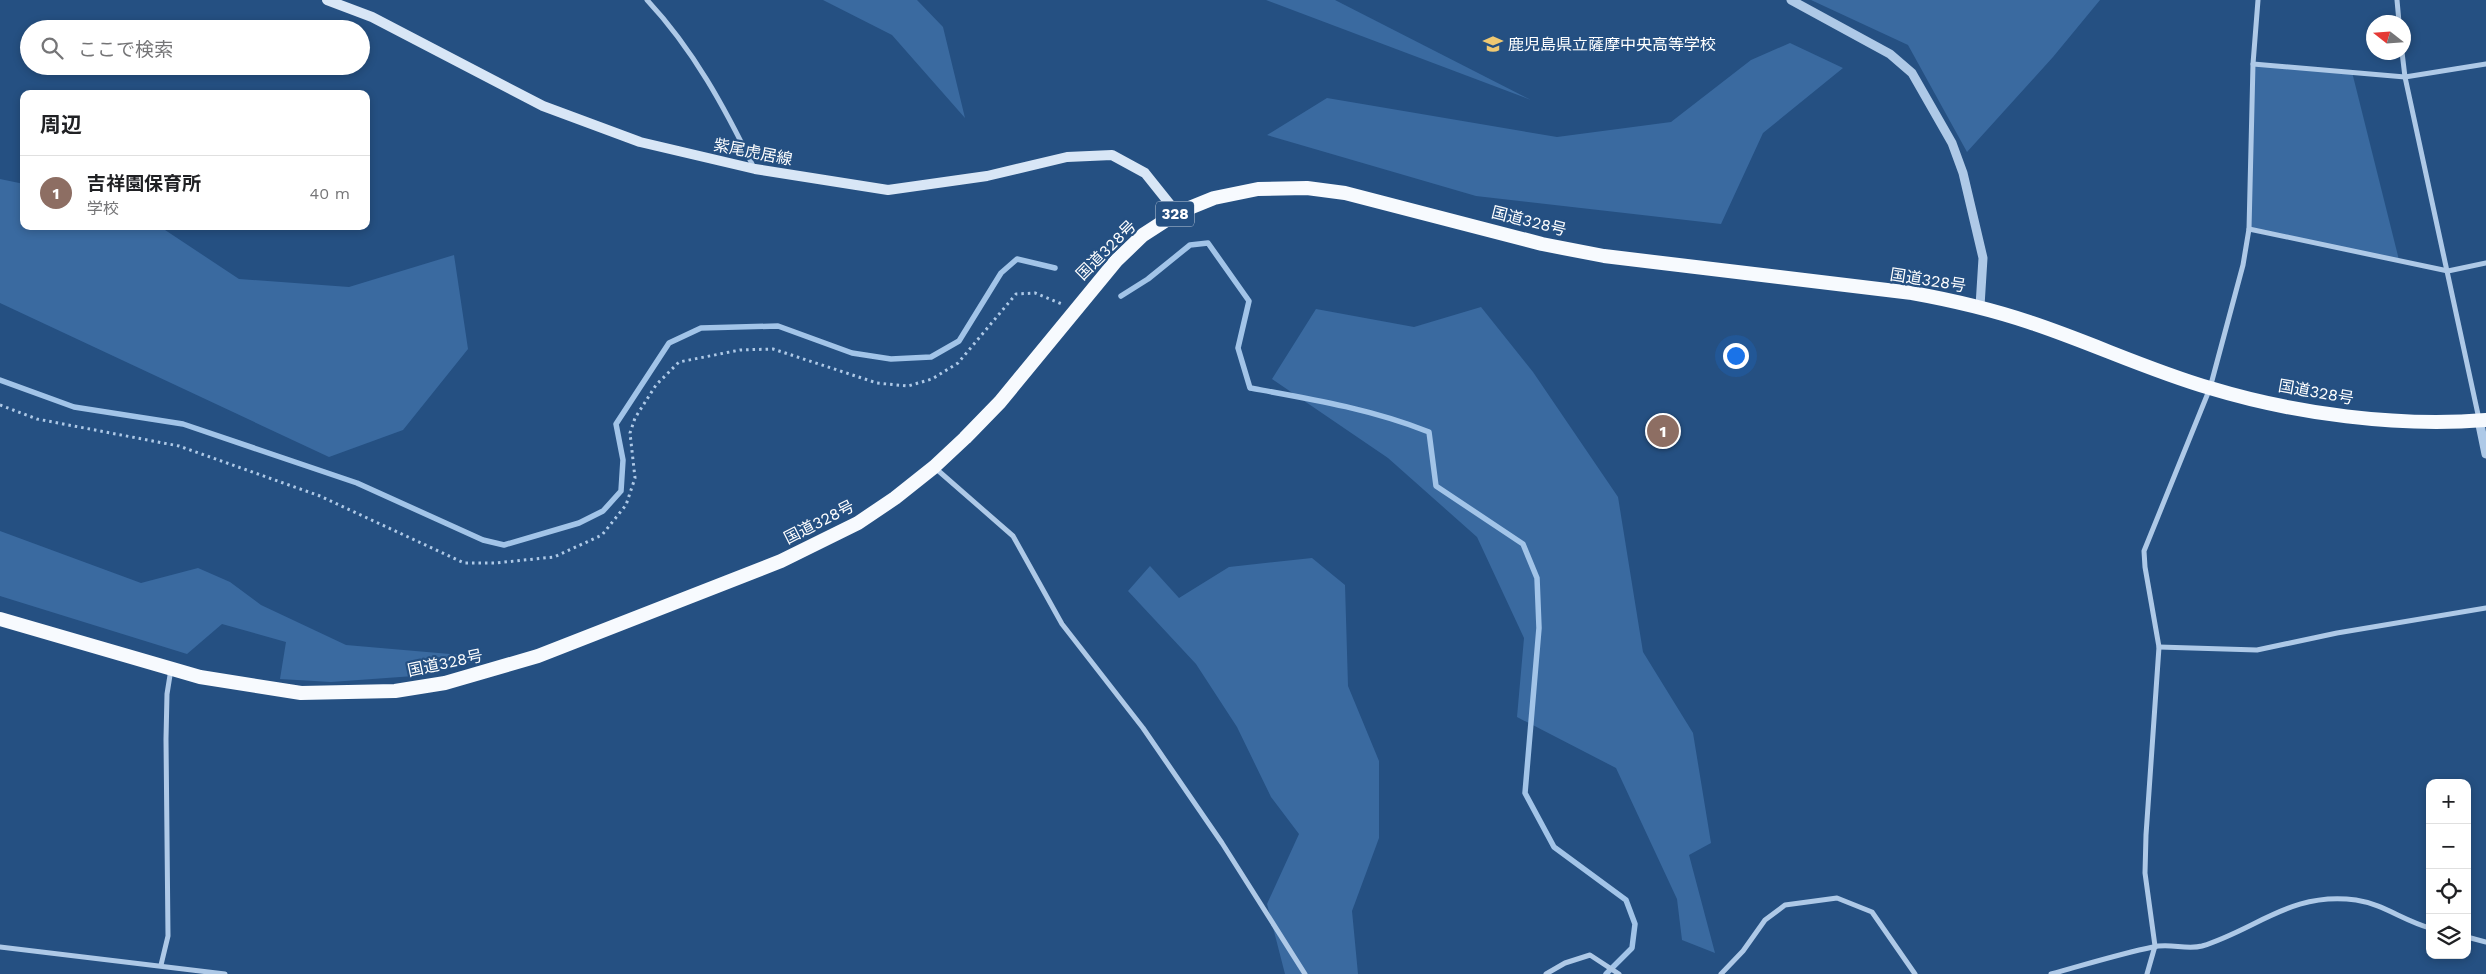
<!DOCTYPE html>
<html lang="ja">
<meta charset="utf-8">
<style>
body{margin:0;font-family:"Work Sans","Noto Sans JP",sans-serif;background:#f6f6f6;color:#202124}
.controls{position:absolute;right:15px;bottom:15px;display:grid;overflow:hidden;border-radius:10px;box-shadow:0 2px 8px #0003}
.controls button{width:45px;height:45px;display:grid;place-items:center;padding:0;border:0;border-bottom:1px solid #e0e0e0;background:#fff;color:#202124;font:25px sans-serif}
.compass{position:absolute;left:2366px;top:15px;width:45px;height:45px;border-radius:50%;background:#fff;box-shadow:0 2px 8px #0003;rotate:287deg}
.you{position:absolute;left:1735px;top:355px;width:18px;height:18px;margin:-12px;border:4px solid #fff;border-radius:50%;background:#1a73e8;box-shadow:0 0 0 8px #1a73e833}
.badge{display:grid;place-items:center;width:32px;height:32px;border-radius:50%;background:#7e6d47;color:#fff;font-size:16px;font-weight:700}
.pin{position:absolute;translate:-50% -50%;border:2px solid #fff;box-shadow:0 1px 5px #0006}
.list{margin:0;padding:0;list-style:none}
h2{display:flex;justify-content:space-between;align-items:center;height:65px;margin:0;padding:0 20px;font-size:21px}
h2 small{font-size:16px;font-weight:400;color:#757577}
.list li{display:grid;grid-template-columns:32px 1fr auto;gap:15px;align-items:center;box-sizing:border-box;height:75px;padding:0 20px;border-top:1px solid #e0e0e0}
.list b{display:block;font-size:19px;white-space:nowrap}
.list p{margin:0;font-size:16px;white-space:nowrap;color:#757577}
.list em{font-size:16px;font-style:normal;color:#757577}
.icon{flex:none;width:28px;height:28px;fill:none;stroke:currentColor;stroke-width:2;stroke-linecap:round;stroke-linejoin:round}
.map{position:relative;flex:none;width:2486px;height:974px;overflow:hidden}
.search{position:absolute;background:#fff;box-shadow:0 2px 8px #0003;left:20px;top:20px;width:350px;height:55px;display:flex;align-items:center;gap:12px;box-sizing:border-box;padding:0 18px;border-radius:28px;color:#757577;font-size:19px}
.panel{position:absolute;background:#fff;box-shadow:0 2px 8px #0003;left:20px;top:90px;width:350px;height:140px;border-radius:10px}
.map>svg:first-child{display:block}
.green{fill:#3a6aa0}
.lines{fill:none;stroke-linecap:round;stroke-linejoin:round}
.stream{stroke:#a2c4e8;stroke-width:5.5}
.path{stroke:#aec9e7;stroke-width:3;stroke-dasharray:2.5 4;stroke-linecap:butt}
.minor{stroke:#aec9e7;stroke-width:5}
.tertiary{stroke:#aec9e7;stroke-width:9}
.secondary{stroke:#d8e6f6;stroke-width:10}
.trunk{stroke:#f7fafe;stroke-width:14}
.labels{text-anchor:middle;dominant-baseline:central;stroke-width:4.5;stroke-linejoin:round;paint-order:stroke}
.shield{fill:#255082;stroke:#becada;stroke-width:1}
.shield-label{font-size:15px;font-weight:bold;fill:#fff}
.poi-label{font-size:16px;fill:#fff;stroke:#255082;text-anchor:start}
.street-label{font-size:16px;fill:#fff;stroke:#255082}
</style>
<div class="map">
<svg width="2486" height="974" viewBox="0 0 2486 974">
<rect width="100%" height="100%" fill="#255082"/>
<g class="green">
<path d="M823,0h94l26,27 22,91 -73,-83z"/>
<path d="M1266,0h69l196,100z"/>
<path d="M1811,0h289l-47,57 -86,95 -59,-107z"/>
<path d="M1790,43l53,25 -80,65 -42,91 -245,-28 -209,-61 60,-37 230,39 114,-15 80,-62z"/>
<path d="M2253,64l99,8 47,188 -150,-31z"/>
<path d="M0,179l24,5v42h135l80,53 110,8 105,-32 14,94 -65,81 -74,27 -329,-154z"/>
<path d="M1481,307l52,65 85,125 25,155 50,81 18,110 -22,12 26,98 -33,-13 -5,-41 -61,-131 -99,-51 7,-79 -47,-101 -89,-79 -116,-79 44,-70 98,18z"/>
<path d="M0,531l141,52 57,-15 32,14 31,23 85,40 127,11 1,6 -60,14 -83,6 -51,-3 6,-37 -64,-18 -35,30 -187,-58z"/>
<path d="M1312,558l33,27 3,101 31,75v77l-27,73 6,63h-73l-18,-70 32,-70 -28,-37 -34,-70 -41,-63 -68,-73 22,-25 29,32 50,-31z"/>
</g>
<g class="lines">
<g class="stream">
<path d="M1121,296l27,-17 42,-34 18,-2 41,58 -11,47 12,40c61,11 121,21 179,44l7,54 87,58 14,34 2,50 -14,165 29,54 72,53 9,24 -3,24 -26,26"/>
<path d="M0,380l74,27 109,17 174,59 126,57 21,5 75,-22 24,-12 18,-20 2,-31 -7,-36 53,-81 32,-15 77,-2 74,27 39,6 40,-2 28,-16 42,-68 16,-14 38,9"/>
</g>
<path class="path" d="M0,405l37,14 142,27 141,50 144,67h31l59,-6 48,-22 24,-30 9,-27 -5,-45 5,-15 21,-33 23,-23 61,-12 33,-1 104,34 31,3 24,-7 26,-16 58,-69 19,-1 27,11"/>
<g class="minor">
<path d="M647,0c46,49 78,108 107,168"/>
<path d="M2397,0l2,22"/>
<path d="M2402,52l3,25 74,342"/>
<path d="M2253,64l152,13 81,-13"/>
<path d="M2249,229l199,42 38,-8"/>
<path d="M934,467l79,69 49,88 81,104 79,115 83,131"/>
<path d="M2159,647l98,3 80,-17 149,-25"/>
<path d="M2467,937l19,5"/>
<path d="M0,947l225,27"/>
<path d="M161,965l7,-29 -2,-197 1,-45 4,-25"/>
<path d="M1546,974l19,-11 25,-8 29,19"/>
<path d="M1721,974l22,-23 22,-31 20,-15 52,-7 35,14 43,62"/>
<path d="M2051,974c33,-9 68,-20 102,-27 16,-4 34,3 49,-1 55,-17 90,-55 154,-46 27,4 48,21 74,28"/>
<path d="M2147,974l8,-28 -10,-73 1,-38 13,-188 -14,-80 -1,-16 66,-163 33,-123 6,-36 4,-165 5,-64"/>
</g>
<g class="tertiary">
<path d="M1791,0l99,54 22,19 40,70 11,30 20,85 -3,48"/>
<path d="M2479,420l7,34"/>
</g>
<path class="secondary" d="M327,0l45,17 171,89 97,36 115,27 133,21 99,-14 80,-19 45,-2 33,18 32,40"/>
<path class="trunk" d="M0,619l200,58 101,16 94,-2 50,-8 93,-27 243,-95 77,-38 37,-25 39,-31 31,-29 35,-36 116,-141 27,-26 34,-22 37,-15 44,-9 49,-1 38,5 197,51 62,12 308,37c39,7 78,16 117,29 61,20 119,48 181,66 86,26 186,39 276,32"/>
</g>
<defs>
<symbol id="school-bare" viewBox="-9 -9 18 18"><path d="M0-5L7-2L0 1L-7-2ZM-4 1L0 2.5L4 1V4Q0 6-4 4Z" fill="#f0c972" stroke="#255082" stroke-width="2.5" paint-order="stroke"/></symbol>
</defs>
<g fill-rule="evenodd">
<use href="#school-bare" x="1479" y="30" width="28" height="28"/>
</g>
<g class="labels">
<rect class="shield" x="1156" y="201.5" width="38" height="25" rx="4"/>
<g class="shield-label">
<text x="1175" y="214">328</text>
</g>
<g class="poi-label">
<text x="1508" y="44">鹿児島県立薩摩中央高等学校</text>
</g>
<g class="street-label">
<text transform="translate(753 152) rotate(11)">紫尾虎居線</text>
<text transform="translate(1529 221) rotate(14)">国道328号</text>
<text transform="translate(1106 250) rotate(-45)">国道328号</text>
<text transform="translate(1928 280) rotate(9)">国道328号</text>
<text transform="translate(2316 392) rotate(10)">国道328号</text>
<text transform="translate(819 522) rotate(-27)">国道328号</text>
<text transform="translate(445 663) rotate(-12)">国道328号</text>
</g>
</g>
</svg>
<div class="controls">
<button>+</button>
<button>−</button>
<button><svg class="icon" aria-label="locate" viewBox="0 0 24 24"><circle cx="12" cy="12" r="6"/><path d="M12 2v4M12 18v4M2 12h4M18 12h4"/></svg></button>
<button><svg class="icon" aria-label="layers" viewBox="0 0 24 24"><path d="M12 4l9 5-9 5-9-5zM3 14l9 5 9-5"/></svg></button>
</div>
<svg class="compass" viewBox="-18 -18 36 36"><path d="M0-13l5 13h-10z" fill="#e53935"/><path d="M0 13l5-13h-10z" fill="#757577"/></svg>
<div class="you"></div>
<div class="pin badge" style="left:1663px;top:431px;background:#8d6e63">1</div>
<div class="search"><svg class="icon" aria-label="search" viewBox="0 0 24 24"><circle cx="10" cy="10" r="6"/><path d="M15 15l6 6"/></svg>ここで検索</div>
<section class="panel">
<h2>周辺<small></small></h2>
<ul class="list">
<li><span class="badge" style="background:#8d6e63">1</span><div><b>吉祥園保育所</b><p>学校</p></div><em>40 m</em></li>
</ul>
</section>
</div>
